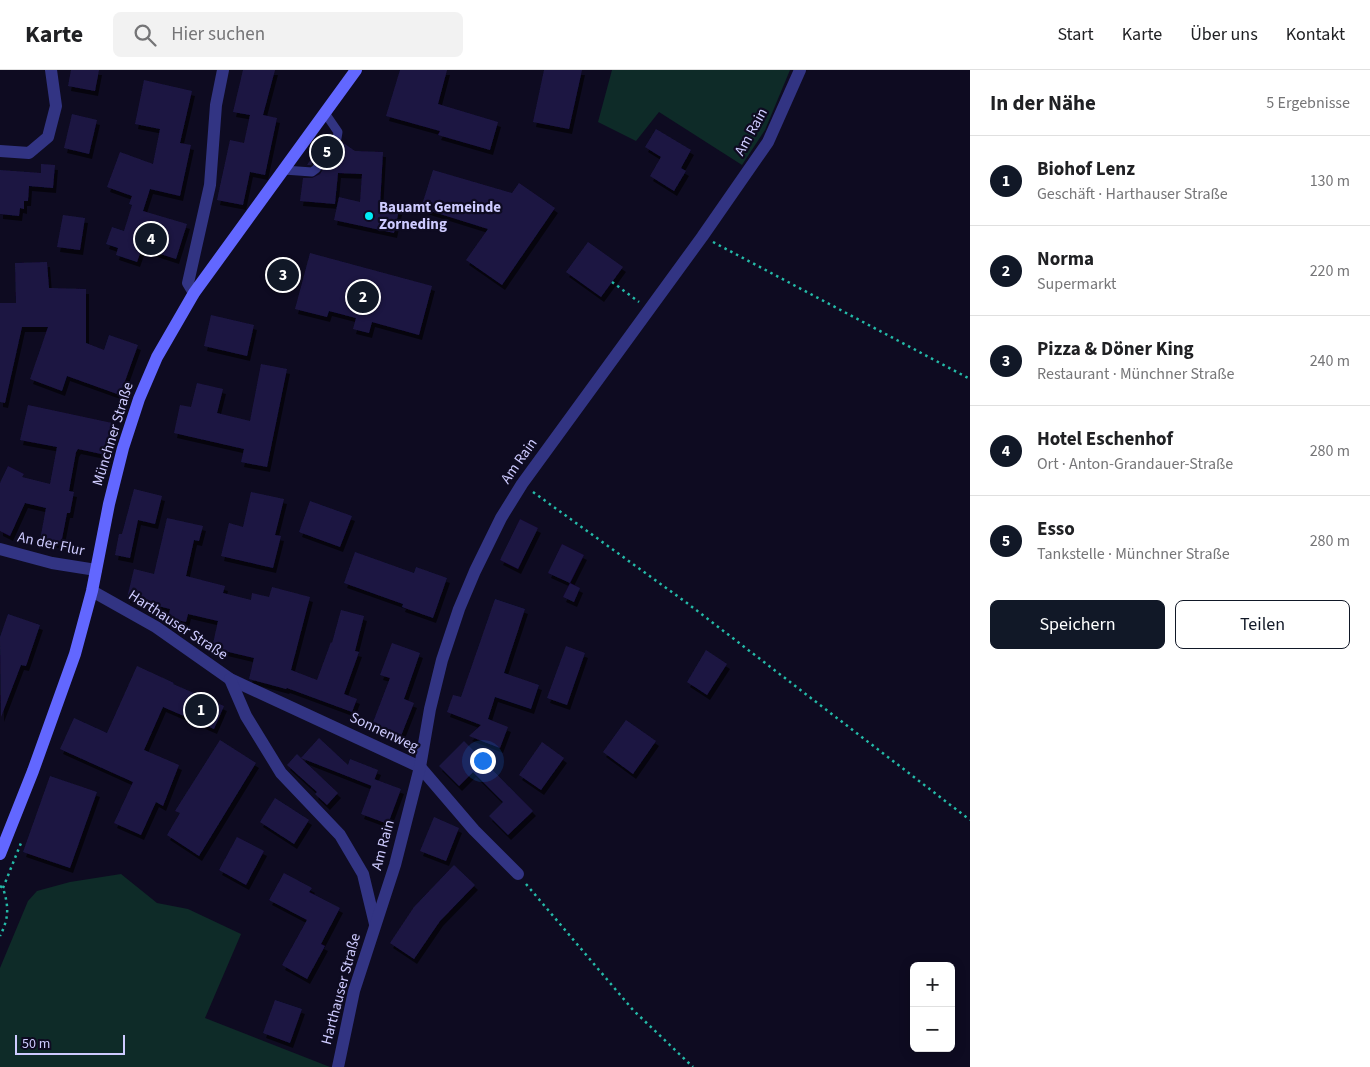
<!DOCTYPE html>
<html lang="de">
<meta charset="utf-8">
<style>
body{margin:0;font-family:"Source Sans 3",sans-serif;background:#f2f2f2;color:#202124}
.controls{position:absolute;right:15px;bottom:15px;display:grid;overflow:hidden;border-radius:8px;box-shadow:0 2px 12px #0003}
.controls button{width:45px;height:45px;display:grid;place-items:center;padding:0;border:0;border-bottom:1px solid #e0e0e0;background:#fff;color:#202124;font:25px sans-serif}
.scale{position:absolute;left:15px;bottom:12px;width:110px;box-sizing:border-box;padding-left:5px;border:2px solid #cecbff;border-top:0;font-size:14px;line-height:18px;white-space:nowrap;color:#cecbff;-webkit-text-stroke:4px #0e0b21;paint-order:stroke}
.you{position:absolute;left:482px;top:690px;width:18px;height:18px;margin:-12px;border:4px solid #fff;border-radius:50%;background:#1a73e8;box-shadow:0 0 0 8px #1a73e833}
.badge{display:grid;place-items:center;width:32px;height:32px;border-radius:50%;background:#111827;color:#fff;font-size:16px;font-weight:700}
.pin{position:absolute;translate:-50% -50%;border:2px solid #fff;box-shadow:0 1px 5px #0006}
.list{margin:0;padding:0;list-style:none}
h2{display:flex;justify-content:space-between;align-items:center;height:65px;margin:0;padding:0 20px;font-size:21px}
h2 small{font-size:16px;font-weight:400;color:#757577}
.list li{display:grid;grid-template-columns:32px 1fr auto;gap:15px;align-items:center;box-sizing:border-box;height:90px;padding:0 20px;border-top:1px solid #e0e0e0}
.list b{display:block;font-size:19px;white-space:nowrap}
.list p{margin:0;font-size:16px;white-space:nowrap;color:#757577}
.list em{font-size:16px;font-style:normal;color:#757577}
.actions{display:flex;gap:10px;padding:15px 20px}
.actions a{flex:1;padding:11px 0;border:1px solid #111827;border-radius:8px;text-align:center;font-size:18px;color:#111827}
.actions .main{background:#111827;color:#fff}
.icon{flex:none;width:28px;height:28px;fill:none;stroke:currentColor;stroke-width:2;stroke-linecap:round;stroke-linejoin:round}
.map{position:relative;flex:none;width:970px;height:997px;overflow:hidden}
header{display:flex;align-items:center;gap:30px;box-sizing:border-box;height:70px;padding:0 25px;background:#fff;border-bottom:1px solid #e0e0e0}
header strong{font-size:24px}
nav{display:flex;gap:28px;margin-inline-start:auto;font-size:18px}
.search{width:350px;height:45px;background:#f2f2f2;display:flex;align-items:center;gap:12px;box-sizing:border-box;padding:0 18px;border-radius:8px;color:#757577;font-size:19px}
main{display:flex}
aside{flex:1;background:#fff}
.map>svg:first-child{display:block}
.green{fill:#0e2b28}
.building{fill:#1c1643;filter:url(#shadow)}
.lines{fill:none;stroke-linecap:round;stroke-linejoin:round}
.path{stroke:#24baa8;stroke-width:2.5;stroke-dasharray:2.5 4;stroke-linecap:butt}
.lane{stroke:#323483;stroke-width:9}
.street{stroke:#323483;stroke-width:12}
.secondary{stroke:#6267ff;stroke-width:12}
.poi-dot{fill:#00ecf6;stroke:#0e0b21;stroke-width:2}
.labels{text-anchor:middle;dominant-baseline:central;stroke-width:4.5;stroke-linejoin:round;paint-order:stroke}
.street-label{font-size:15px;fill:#cecbff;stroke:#0e0b21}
.poi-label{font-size:15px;font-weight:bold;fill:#cecbff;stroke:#0e0b21;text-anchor:start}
</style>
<header>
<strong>Karte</strong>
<div class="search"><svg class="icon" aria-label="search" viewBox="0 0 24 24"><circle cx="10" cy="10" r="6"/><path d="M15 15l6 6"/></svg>Hier suchen</div>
<nav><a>Start</a><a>Karte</a><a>Über uns</a><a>Kontakt</a></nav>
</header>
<main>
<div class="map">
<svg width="970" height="997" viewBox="0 0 970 997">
<defs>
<filter id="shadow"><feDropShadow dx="3" dy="5" stdDeviation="0" flood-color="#0009"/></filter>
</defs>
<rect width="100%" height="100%" fill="#0e0b21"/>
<g class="green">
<path d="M612,0h178l-25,60 -23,35 -83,-53 -23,29 -38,-19z"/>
<path d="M121,804l36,29 31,6 53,25 -36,84 125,49h-330v-99l28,-67 9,-10 33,-9z"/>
</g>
<g class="building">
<path d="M71,0h28l-4,21 -27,-5z"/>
<path d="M243,0h32l-12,45 14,3 -12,57 -15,-3 -7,33 -26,-5 13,-60 14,3 6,-28 -17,-3z"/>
<path d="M400,0h47l-9,34 60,18 -8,28 -52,-15 2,-4 -54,-15z"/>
<path d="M544,0h38l-13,59 -36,-7z"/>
<path d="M144,10l48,11 -12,52 11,2 -11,51 -30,-7 -7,22 44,13 -11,35 -34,-11 -5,14 -21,-7 2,-7 -12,-4 6,-17 12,4 8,-26 -3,-1 3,-8 -25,-9 13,-35 33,12 7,-35 -25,-5z"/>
<path d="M72,44l25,6 -8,34 -25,-6z"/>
<path d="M656,59l35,21 -10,18 5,3 -12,20 -24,-15 11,-19 -16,-10z"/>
<path d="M329,63l2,3 -20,29h-4z"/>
<path d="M342,72l13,9 28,1 -3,54 19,4 -5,23 -60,-13 5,-23 21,5 2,-28 -24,-1 -3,31 -35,-3 3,-23h9l8,-4z"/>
<path d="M41,94l14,1 -2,23 -24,-2 -1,15h-4v8l-4,-1 -1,8 -19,-2v-44l41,3z"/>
<path d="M433,100l79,23 7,-10 36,25 -53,77 -36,-25 22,-31 -67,-21z"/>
<path d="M63,145l22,3 -5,32 -23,-3z"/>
<path d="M588,172l35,25 -22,30 -35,-25z"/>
<path d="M310,183l122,33 -13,49 -47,-13 -3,11 -16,-4 3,-11 -27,-7 -2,6 -32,-8z"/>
<path d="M47,192l2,26 37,1v54l18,7 5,-15 29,10 -18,50 -53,-19 -5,15 -32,-12 18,-52h-26l-17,76 -5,-1v-99h16l-1,-40z"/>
<path d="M211,245l43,10 -7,31 -43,-10z"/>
<path d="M261,294l26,5 -20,98 -26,-5 3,-13 -70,-16 6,-28 11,2 6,-24 26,6 -6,24 33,8z"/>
<path d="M28,335l84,18 -6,32 -28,-6 -2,3 -7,39 5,1 -4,21h-3l-6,31 -21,-4 6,-32 -21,-5 -15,33 -10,-5v-48l8,-17 16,8 -2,3 28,7 7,-37 -37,-7z"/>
<path d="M134,419l28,7 -7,28 -17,-4 -8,38 -15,-3 4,-21h3z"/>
<path d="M251,422l33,7 -9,36 6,1 -8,32 -52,-12 8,-33 14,4z"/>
<path d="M310,431l42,15 -12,31 -41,-15z"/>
<path d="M167,448l36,8 -4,15 -5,-1 -8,36 39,10 -2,7 28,7 1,-7 17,4 3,-10 38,10 -19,73 26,10 14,-38 1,1 9,-33 23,6 -9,35 4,1 -15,42 13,5 -5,13 -65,-24 -1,1 -37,-10 5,-21 -42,-10 6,-27 -30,-7 -2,8 -18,-4 2,-9 -43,-11 7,-29 20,5z"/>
<path d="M520,449l18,9 -20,41 -18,-9z"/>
<path d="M562,474l22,11 -14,28 -22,-10z"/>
<path d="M355,482l59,21 2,-6 31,11 -14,40 -31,-11 1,-3 -59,-21z"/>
<path d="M570,513l10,5 -6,14 -11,-5z"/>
<path d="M495,529l30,10 -21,64 35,12 -8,24 -36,-12 -7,22 20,8 -8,21 -31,-12 12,-11 -34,-13 6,-17 8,2z"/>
<path d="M8,544l32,11 -14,41 -5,-1 -20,52 -1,-80z"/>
<path d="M392,573l28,10 -16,46 10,4 -13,33 -29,-11 18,-47 -10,-3z"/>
<path d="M566,576l19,7 -18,52 -20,-7z"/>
<path d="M706,580l21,14 -20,31 -20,-13z"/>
<path d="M137,596l37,17 -1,1 51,22 -10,23 -51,-22 -19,43 35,15 -16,41 -7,-4 -15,33 -27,-12 19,-41 -73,-33 14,-31 33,15z"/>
<path d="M626,650l30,21 -23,33 -30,-22z"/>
<path d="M319,668l29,27 2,-6 28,11 -6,16 -71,-28 37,35 -11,12 -12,-11 2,-2 -30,-27 10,-11 4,4z"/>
<path d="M220,670l36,23 -57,93 -32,-21 13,-22 -5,-2z"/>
<path d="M464,671l69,70 -25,24 -19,-19 14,-14 -30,-30 -14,14 -20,-20z"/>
<path d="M542,672l22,16 -23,32 -22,-15z"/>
<path d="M50,706l47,16 -27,76 -47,-16z"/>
<path d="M374,709l27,10 -13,35 -27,-10z"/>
<path d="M275,728l34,22 -15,24 -34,-22z"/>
<path d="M434,747l25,11 -13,33 -26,-10z"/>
<path d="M237,767l27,14 -18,34 -27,-15z"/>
<path d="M454,795l21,20 -35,36 -26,38 -24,-16 24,-36z"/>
<path d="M284,803l28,15 -3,4 31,16 -19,36 4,2 -18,33 -25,-14 25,-45 -38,-20z"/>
<path d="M275,930l27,9 -12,34 -27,-10z"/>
</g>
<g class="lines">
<g class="path">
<path d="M713,172l257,137"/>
<path d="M612,212l27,20"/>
<path d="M533,422l154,111 283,217"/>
<path d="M526,814l107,126 60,57"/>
<path d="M0,816l3,2c6,19 6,30 -3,48"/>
<path d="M3,818l18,-45"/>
</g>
<path class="lane" d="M284,100l28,2 4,-3 21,-31 1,-6 -13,-19"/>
<g class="street">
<path d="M0,81l29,2 19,-16 8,-31 -5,-36"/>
<path d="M194,223l-6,-10 22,-98 6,-80 7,-35"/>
<path d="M0,479l52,14 44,7"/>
<path d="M92,521l64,36 74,52 190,88 54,63 44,44"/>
<path d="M230,609l16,37 35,57 59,62 23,39 12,50"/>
<path d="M338,997l16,-76 41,-126 25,-98 10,-58 12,-49 17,-51 16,-38 26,-53 21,-34 180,-247 66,-95 32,-72"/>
</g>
<path class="secondary" d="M0,784l33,-83 42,-117 17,-63 17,-87 14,-56 16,-49 18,-42 37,-64 162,-223"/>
</g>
<circle class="poi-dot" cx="369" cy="146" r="5"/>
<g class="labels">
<g class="street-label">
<text transform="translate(751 62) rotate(-61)">Am Rain</text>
<text transform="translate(113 364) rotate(-73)">Münchner Straße</text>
<text transform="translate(519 391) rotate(-55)">Am Rain</text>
<text transform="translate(51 474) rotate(12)">An der Flur</text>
<text transform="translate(178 555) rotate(33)">Harthauser Straße</text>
<text transform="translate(384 662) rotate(25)">Sonnenweg</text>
<text transform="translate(383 775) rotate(-75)">Am Rain</text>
<text transform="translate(341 919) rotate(-75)">Harthauser Straße</text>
</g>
<g class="poi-label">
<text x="379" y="137">Bauamt Gemeinde<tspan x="379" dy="17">Zorneding</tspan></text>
</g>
</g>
</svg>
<div class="controls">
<button>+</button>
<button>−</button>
</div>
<div class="scale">50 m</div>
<div class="you"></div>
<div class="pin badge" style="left:201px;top:640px">1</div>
<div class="pin badge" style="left:363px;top:227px">2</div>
<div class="pin badge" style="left:283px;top:205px">3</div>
<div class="pin badge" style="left:151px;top:169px">4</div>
<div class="pin badge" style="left:327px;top:82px">5</div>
</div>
<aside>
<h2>In der Nähe<small>5 Ergebnisse</small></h2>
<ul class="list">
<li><span class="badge">1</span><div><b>Biohof Lenz</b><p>Geschäft · Harthauser Straße</p></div><em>130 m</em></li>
<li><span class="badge">2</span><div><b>Norma</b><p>Supermarkt</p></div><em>220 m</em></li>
<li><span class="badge">3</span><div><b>Pizza &amp; Döner King</b><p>Restaurant · Münchner Straße</p></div><em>240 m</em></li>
<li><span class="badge">4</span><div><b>Hotel Eschenhof</b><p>Ort · Anton-Grandauer-Straße</p></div><em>280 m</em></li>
<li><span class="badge">5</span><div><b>Esso</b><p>Tankstelle · Münchner Straße</p></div><em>280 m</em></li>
</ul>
<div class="actions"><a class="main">Speichern</a><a>Teilen</a></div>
</aside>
</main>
